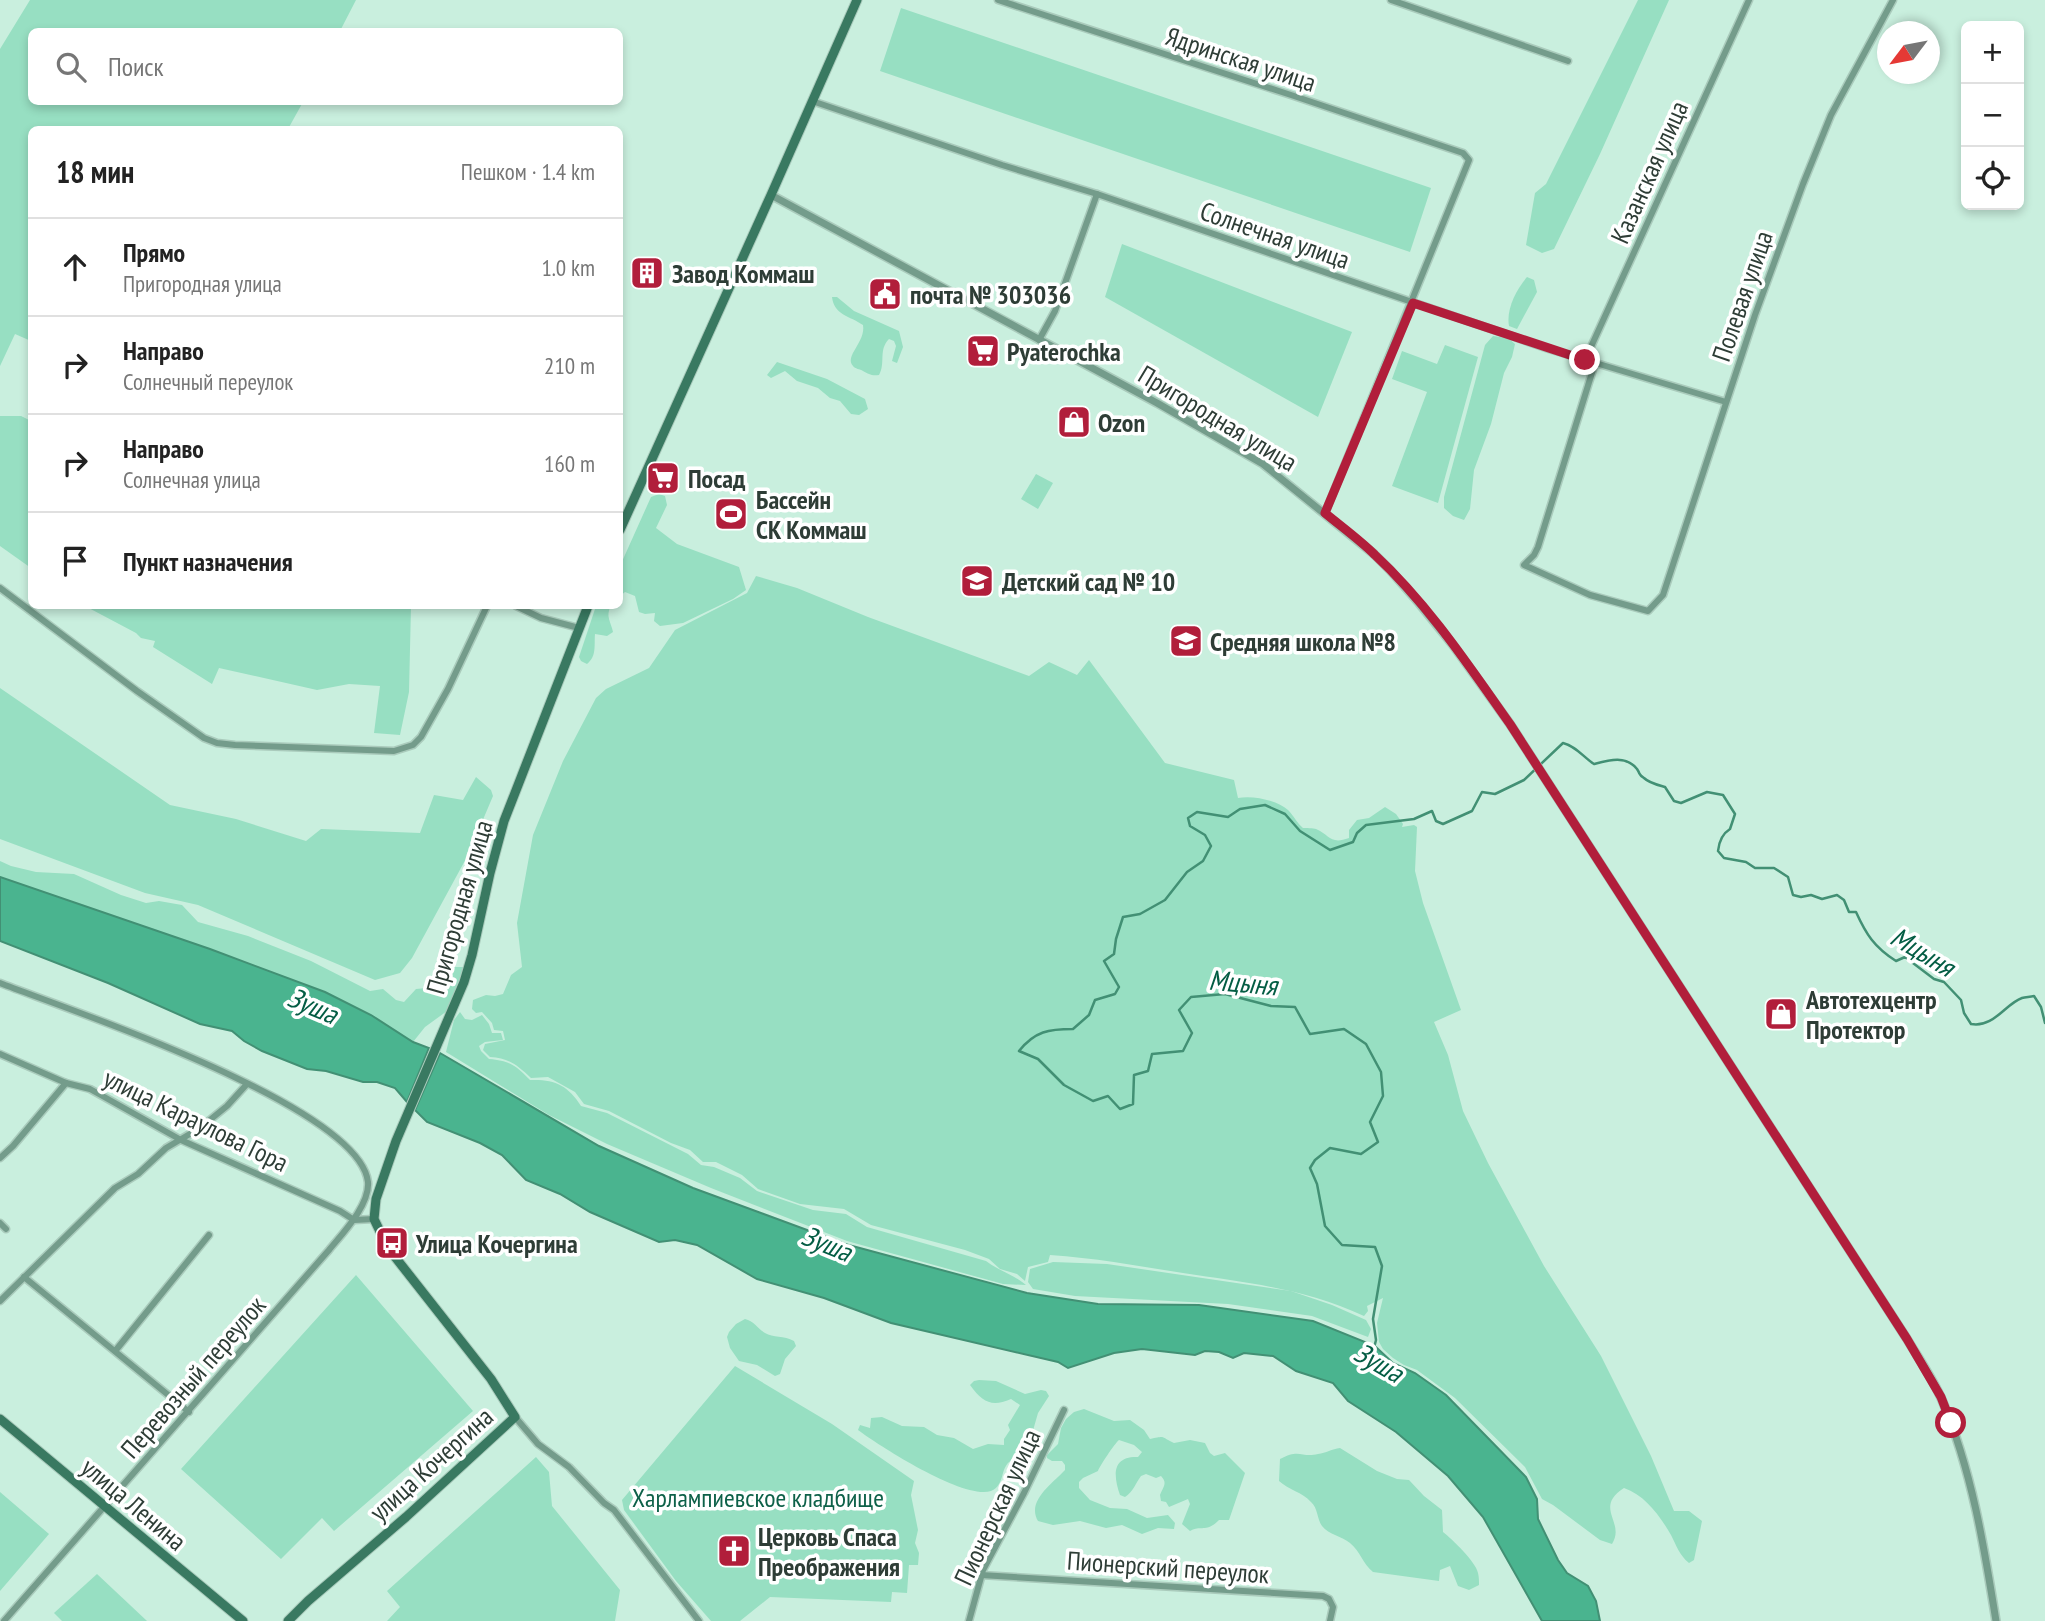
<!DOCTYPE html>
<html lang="ru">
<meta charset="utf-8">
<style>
body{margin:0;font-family:"PT Sans Narrow",sans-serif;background:#f6f6f6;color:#222}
.controls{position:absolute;right:21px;top:21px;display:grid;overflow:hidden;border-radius:10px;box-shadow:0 4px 10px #0003}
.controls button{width:63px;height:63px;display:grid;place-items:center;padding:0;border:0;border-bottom:2px solid #e0e0e0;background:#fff;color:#222;font:35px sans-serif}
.compass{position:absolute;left:1877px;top:21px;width:63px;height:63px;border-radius:50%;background:#fff;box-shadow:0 4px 10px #0003;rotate:238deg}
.stop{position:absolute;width:21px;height:21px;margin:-16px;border:5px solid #b11e3b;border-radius:50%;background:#fff}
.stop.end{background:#b11e3b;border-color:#fff;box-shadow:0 2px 7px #0008}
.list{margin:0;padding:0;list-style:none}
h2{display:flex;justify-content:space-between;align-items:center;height:91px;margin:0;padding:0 28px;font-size:30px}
h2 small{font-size:23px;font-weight:400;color:#767676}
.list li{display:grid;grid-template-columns:46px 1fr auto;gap:21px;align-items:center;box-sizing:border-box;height:98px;padding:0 28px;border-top:2px solid #e0e0e0}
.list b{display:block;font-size:26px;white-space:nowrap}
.list p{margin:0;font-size:23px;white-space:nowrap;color:#767676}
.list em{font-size:23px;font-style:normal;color:#767676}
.icon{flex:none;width:38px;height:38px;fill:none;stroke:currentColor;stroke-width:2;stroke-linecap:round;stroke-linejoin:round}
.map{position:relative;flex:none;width:2045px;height:1621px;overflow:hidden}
.search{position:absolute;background:#fff;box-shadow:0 4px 10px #0003;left:28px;top:28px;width:595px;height:77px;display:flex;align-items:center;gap:18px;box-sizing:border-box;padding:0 24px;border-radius:10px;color:#767676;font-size:26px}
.panel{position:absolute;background:#fff;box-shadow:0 4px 10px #0003;left:28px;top:126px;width:595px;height:483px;border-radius:10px}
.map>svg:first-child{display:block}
.green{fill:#97dfc2}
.water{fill:#4ab48f;stroke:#429074;stroke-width:2}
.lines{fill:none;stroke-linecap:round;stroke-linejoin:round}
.stream{stroke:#429074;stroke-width:2.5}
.minor-casing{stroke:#aacbbc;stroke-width:9}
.tertiary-casing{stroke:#aacbbc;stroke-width:10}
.secondary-casing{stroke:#aacbbc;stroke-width:11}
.minor{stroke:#749c8b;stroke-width:6}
.tertiary{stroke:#749c8b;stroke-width:7}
.secondary{stroke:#397961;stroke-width:9}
.route{stroke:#b11e3b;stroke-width:9}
.labels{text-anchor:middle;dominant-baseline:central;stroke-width:7;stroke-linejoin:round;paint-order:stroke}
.street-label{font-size:26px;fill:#2e3d36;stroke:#fff}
.poi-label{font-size:26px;font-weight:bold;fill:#2e3d36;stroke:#fff;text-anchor:start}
.park-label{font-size:26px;fill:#0e6149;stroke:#fff}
.water-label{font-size:28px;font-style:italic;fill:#045d44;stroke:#fff}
</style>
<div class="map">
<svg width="2045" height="1621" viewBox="0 0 2045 1621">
<rect width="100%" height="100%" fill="#c9efde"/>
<g class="green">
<path d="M30,0h326l-16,31 -308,1v70h271l-15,27 -256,1 -1,211 -16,-7 -15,32v-317z"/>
<path d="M1638,0h31l-69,154 -46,95 -12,4 -16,-8 9,-52 11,-9z"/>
<path d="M901,8l530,180 -21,64 -530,-181z"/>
<path d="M1122,244l230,88 -34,85 -213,-120z"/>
<path d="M1527,277l7,3 3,12 -20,37 -8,-3c-3,-17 7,-36 18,-49z"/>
<path d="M832,297h5l17,14 45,20 4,16 -6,16 -5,-2 4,-15 -2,-5 -5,-2c-11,11 -3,24 -10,36 -8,1 -10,-1 -16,-4 -3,-2 -8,-2 -10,-5 -9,-10 13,-24 10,-41 -13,-9 -29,-10 -31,-28z"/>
<path d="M1493,336l15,2 7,6 -3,13 -8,16 -13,51 -17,46 -4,39 -6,11 -11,-4 -9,-8v-11l41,-152z"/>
<path d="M1445,345l33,12 -40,146 -46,-17 35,-94 -35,-13 10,-28 35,13z"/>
<path d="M777,362l50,17 38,20 3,10 -9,6 -8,-1 -11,-13 -10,-3 -12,-10 -21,-7 -12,-10 -14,7 -4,-3z"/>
<path d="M0,416h21l10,5v147l-31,-22z"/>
<path d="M1036,474l17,9 -15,26 -17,-10z"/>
<path d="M659,494l6,2 2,9 -11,23 21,16 62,23 7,23 -13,9 -50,24 -23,3 -6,-5 1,-8 -10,1 -6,-2 -4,-16 -10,-4 -5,4v-30l31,-69z"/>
<path d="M756,576l41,12 71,29 161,59 20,-14 28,13 12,-15 76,103 69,17 4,18c14,-3 39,2 50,12 6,6 9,13 15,18 2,0 11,0 13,1 14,6 14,16 33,9v-8l8,-10 12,-2 16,-11 11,7 7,10 -1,3 12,-2 3,2 -2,44 8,32 38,107 -27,12 14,33 15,56 25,52 56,103 57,90 50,100 23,55h15l13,10 -8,39 -5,3c-9,-7 -13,-18 -18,-28 -11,-19 -26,-40 -47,-47 -31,20 2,34 -12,56l-12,-4 -47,-35 -11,-6 -17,-32 -70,-69 -38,-28 -13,-5 -11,-7 -10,-9 -4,-7 -2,-19 6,-25 -16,8 1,5 -4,5c-61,-28 -116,-33 -181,-43 -44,-7 -88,-15 -133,-18l-2,7 -20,5 -3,14 -8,-7 -17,-5 -11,-10 -24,-9 -94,-25 -27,-16 -44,-5 -42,-15 -16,-14 -26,-13h-13l-13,-12 -19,-7 -62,-32 -25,-7 -9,-12 -27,-15 -17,1c-14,-13 -22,-20 -41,-21l-7,-7 2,-6 20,-4 -2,-9 -9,-1 -2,-7 -10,-11 -6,1 -4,-4 1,-9 13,-5 9,1 8,-2 8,-19 11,-8 -5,-44 16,-88 30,-74 33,-63 10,-9 43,-21 26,-38 72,-37z"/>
<path d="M85,606h326l-2,86 -9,43 -26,-2 6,-47 -31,-2 -32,6 -98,-22 -7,16 -59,-37 2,-6 -14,-3 -5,-5z"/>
<path d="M596,606h15c-6,10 0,16 2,26l-6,4 -12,-2c-1,11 2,22 -8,30l-6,-3 -2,-4z"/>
<path d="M0,688l170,117 66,14 70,22 15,-12 99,4 14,-38 29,5 13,-23 15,13 2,6 -25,59 -56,103 -12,15 -25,7 -177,-75 -53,-12 -145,-54z"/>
<path d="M0,861l11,5 25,6 38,2 47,21 25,8 13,-2 23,4 16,17 50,14 63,25 59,30 13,-2 13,11 8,2 12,-13 32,-3 7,-19h8l-3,17 -13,27 -22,16 -12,15 -42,-27 -46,-23 -115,-43 -210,-72z"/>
<path d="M460,1012l5,7 7,1 10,-5 7,9 3,9h9l2,7 -18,2 -6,4 2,5 8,8c21,2 26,6 41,21 24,-1 38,5 51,26l26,7 81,41 13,11 13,2 26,11 17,13 56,19 33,4 21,13 119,34c15,11 27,13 40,24l-23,-1 -156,-43 -136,-53 -104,-44 -58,-29 -103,-63 8,-32z"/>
<path d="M1053,1262l54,2 184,27 41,14 34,15 5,9 -3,8 -56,-21 -84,-12 -153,-8 -42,-7 -5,-7 2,-13z"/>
<path d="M356,1275l117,136 -139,120 -12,-13 -41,41 -100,-90z"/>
<path d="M745,1319c9,2 12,9 20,14 8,5 19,2 29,8l2,5 -11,13 -5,15 -5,2 -18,-11 -18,-4 -9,-13 -3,-11 2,-5 7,-8z"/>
<path d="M735,1366l97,58 82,57 -3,14 7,35 -3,13 4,10 -1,12h-9l-2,28 -15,-1 -1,10 -121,-5 -30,24h-29l-35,-40 -52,-71 -2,-10z"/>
<path d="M979,1380l17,1 29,13 16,-4 5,1 3,5 -11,17 -6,21 -5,10 3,10 -2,5c-5,1 -11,-1 -16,1 -13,7 -6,25 -21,31 -27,9 -110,-44 -133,-61l2,-5 10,3 1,-10 11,-1 20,9 22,1 13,8 17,3 19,11 15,-5 16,1v-6l6,-9 -2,-5 12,-20 -9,-6c-19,8 -28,4 -41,-14l4,-4z"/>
<path d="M1084,1409l30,12 16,-1 14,10 6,9c16,-3 9,-3 24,4l16,-3 15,3 5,10 4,3 11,-3 20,20 -16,47h-10c-14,14 -18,4 -29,11l-8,-7 8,-20 -2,-5 -19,8 -3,-5 -5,-1 -1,-6c3,-8 8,-12 1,-19l-5,2 -10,-4 -5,2c-6,8 -7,15 -16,21l-5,-2c-7,-20 -8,-39 18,-38l4,-5 -8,-7 -15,-5c-4,3 -20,27 -21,31l-15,7 -4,4v6l11,12 20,8 17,1 20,9 21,-3 7,8 -1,6 -16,-1 -16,6 -20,-9 -16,3 -26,-7 -27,4 -15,-4c-12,-20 15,-38 27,-51v-5l-3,-4h-10l-5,-3v-3l11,-11 3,-16 5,-9 8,-7z"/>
<path d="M1340,1448l37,23 20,8 12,1 15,16 18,14 1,22c9,7 33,30 35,41 1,4 1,8 1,12l-10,5 -11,-4 -8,-20 -10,4 -1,11 -66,-9c-10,-8 -13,-21 -23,-29 -8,-7 -21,-8 -28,-17 -5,-7 -4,-18 -11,-24 -9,-10 -22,-12 -32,-21l1,-22c20,-11 21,-1 38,-5 8,-1 14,-5 22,-6z"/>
<path d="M536,1457l13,15 3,34 68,84 -5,31h-228l13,-14 -13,-16z"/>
<path d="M0,1492l49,42 -49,57z"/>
<path d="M97,1574l50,47h-85l-8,-8z"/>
</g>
<g class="water">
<path d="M0,877l210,72 115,43 46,23 42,27 16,6 -22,54 -12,-14 -18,-6h-14l-37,-11 -19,-2 -45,-18 -18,-10 -12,-10 -32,-7 -92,-41 -108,-42z"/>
<path d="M440,1053l159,93 94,42 152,56 182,49 71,11 101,1 114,16 62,25 18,17 22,10 31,22 80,82 11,22 1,20 20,41 9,13 21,13 8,15 4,20h-58l-59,-104 -35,-41 -52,-44 -48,-31 -15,-18 -37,-12 -23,-15 -29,-3 -11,5 -14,-6 -14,-1 -10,4 -53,-6 -28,4 -46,15 -10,-6 -167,-39 -67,-25 -67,-19 -60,-34 -22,-5 -16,2 -69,-30 -30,-18 -34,-14 -24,-25 -22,-12 -53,-21 -12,-12z"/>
</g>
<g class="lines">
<path class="stream" d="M1374,1348l2,-8 -3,-21 9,-53 -7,-19 -33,-2 -17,-19 -8,-42 -7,-16 5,-8 15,-12 31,6 17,-12 -8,-20 13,-26 -2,-24 -15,-28 -22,-15 -34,5 -15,-27 -24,-1 -46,-12 -34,3 -12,13 13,23 -9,18 -31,3 -4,17 -14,4 -1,29 -13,5 -12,-13 -15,5 -29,-16 -26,-26 -19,-8c16,-20 30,-22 54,-22l16,-14 6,-15 20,-6 4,-7 -15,-26 10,-7 2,-15 7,-22 17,-3 25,-14 22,-28 16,-11 8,-15 -6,-11 -15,-9 -2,-8 9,-6 31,5 12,-8 25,-4 20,9 15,17 30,19 23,-8 4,-9 9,-8 48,-6 18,-8 4,10 7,3 29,-13 10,-19 13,2 29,-14 39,-37c13,3 20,14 31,21 15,-4 32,-9 43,5 4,6 1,5 7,9 5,5 14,7 21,9l9,14 7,2 26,-11 16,3 12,19 -5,15c-8,5 -11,12 -12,22l6,7 22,4 9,6h19l14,9 5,18 8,2 10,-2 11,4 15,-4 7,5 5,12h7c10,22 18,35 40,49l9,-4 29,22 10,3 17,18 3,13 7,11c23,4 34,-20 51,-26 4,-1 8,-1 12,-2l7,11 4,16"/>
<defs>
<g id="minor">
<path d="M998,0l293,95 172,58 6,7 -144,353"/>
<path d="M1391,0l177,61"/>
<path d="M812,101l190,64 95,29 452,155 177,53"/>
<path d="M1039,340l16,-29 42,-117"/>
<path d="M1585,360l164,-360"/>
<path d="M1595,363l-57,184 -4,8 -10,10 66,30 58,16 15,-16 92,-280 48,-131 28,-69 62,-115"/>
<path d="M0,588l137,103 67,47 13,5 18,2 159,6 19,-6 8,-8 27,-48 39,-83"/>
<path d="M516,606l25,12 38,10"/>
<path d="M0,983c69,27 359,123 368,199 2,23 -26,52 -39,68l-325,371"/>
<path d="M0,1054l66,29 24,6 91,51 159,71 14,9 20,-1"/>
<path d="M0,1158l13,-12 53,-63"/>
<path d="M0,1223l6,6"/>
<path d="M24,1277l165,135"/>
<path d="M0,1301l115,-113 23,-14 28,-26 34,-20 27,-22 20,-22"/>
<path d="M116,1350l93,-115"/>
<path d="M515,1417l23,27 31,23 35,36 10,7 85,111"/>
<path d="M981,1575l342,21 6,3 4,8 -3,14"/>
<path d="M969,1621l14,-51 41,-77 40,-83"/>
</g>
<path id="tertiary" d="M771,195l386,208 106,61 111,90 16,16 29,33 34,42 57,79 397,615c12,20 26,40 35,61 30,71 42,146 54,221"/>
<g id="secondary">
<path d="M620,530l151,-335 86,-195"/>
<path d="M0,1419l243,202"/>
<path d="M288,1621l20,-20 98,-84 109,-100 -24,-38 -103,-131 -14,-29 2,-20 20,-58 68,-159 8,-27 18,-82 14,-52 84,-215"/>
</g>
</defs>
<use href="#minor" class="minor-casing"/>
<use href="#tertiary" class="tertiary-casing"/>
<use href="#secondary" class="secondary-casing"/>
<use href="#minor" class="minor"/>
<use href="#tertiary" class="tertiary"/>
<use href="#secondary" class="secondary"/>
</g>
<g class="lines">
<path class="route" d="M1585,360l-172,-57 -88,210c17,14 35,27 50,42 53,49 94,111 135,169l397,615 34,58 10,26"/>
</g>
<defs>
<symbol id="building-square" viewBox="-11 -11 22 22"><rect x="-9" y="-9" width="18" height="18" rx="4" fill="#b11e3b" stroke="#fff"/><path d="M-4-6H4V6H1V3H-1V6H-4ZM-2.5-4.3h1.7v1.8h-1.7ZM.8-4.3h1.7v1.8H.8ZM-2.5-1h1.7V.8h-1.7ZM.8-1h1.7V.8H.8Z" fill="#fff"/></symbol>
<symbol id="civic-square" viewBox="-11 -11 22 22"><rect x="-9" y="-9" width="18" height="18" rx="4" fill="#b11e3b" stroke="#fff"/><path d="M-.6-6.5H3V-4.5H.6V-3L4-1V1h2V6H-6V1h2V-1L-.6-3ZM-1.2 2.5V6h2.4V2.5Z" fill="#fff"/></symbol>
<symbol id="supermarket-square" viewBox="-11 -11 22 22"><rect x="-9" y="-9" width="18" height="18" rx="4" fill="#b11e3b" stroke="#fff"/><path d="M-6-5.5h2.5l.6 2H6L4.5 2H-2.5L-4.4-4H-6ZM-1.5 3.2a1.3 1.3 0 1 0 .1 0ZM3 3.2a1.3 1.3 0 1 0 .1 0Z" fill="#fff"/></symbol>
<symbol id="shop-square" viewBox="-11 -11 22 22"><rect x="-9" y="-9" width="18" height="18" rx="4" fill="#b11e3b" stroke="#fff"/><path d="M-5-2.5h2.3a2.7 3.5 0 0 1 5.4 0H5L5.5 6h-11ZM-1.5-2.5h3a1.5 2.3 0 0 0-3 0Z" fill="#fff"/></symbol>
<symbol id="stadium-square" viewBox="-11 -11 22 22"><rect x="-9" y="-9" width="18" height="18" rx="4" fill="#b11e3b" stroke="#fff"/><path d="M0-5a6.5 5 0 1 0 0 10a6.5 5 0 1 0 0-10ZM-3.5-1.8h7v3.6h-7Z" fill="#fff"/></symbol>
<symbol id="school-square" viewBox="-11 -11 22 22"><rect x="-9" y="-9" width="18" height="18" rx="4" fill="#b11e3b" stroke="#fff"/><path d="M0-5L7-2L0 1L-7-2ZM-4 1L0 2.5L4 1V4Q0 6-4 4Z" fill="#fff"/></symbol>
<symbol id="bus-square" viewBox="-11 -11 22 22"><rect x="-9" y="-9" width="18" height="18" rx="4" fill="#b11e3b" stroke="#fff"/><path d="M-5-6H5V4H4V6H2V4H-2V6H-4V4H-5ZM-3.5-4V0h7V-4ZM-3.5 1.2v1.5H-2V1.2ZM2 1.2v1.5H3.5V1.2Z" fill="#fff"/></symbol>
<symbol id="church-square" viewBox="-11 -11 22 22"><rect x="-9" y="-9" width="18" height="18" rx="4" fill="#b11e3b" stroke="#fff"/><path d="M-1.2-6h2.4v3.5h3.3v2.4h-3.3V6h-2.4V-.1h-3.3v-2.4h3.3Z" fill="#fff"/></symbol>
</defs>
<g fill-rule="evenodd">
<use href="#building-square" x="628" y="254" width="38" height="38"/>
<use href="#civic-square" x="866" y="275" width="38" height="38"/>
<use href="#supermarket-square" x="964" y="332" width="38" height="38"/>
<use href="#shop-square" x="1055" y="403" width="38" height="38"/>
<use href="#supermarket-square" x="644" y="459" width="38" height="38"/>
<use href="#stadium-square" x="712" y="495" width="38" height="38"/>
<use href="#school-square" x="958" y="562" width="38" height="38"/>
<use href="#school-square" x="1167" y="622" width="38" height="38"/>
<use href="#shop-square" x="1762" y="995" width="38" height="38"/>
<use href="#bus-square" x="373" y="1224" width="38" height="38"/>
<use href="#church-square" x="715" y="1532" width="38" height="38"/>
</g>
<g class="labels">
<g class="street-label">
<text transform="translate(1241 59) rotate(18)">Ядринская улица</text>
<text transform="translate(1649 172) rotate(-66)">Казанская улица</text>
<text transform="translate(1275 235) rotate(19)">Солнечная улица</text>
<text transform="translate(1742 296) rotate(-71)">Полевая улица</text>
<text transform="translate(1218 418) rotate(31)">Пригородная улица</text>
<text transform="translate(459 907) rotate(-74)">Пригородная улица</text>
<text transform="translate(196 1120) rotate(26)">улица Караулова Гора</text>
<text transform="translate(193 1377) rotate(-49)">Перевозный переулок</text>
<text transform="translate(431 1464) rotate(-42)">улица Кочергина</text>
<text transform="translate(134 1504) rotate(40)">улица Ленина</text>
<text transform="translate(997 1507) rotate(-65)">Пионерская улица</text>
<text transform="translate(1168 1567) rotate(4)">Пионерский переулок</text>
</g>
<g class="poi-label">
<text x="672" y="273">Завод Коммаш</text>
<text x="910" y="294">почта № 303036</text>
<text x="1007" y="351">Pyaterochka</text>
<text x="1098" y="422">Ozon</text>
<text x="688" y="478">Посад</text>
<text x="756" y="499">Бассейн<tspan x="756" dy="30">СК Коммаш</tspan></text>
<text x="1002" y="581">Детский сад № 10</text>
<text x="1210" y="641">Средняя школа №8</text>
<text x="1806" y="999">Автотехцентр<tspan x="1806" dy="30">Протектор</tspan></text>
<text x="416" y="1243">Улица Кочергина</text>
<text x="758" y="1536">Церковь Спаса<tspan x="758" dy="30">Преображения</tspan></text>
</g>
<g class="park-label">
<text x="758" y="1497">Харлампиевское кладбище</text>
</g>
<g class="water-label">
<text transform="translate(1923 951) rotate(31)">Мцыня</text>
<text transform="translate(1243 982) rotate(5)">Мцыня</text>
<text transform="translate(313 1005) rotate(23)">Зуша</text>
<text transform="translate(827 1243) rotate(22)">Зуша</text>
<text transform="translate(1379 1362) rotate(30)">Зуша</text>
</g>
</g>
</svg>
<div class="controls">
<button>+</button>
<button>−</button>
<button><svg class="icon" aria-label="locate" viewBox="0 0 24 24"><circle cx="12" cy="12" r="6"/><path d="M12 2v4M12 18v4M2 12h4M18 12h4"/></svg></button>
</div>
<svg class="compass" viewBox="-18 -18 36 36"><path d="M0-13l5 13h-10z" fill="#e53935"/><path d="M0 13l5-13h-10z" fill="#767676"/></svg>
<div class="stop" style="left:1951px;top:1423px"></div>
<div class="stop end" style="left:1585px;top:360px"></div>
<div class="search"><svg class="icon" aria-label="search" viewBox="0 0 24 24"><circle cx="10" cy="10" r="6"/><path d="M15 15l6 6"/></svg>Поиск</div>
<section class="panel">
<h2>18 мин<small>Пешком · 1.4 km</small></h2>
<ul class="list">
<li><svg class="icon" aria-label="ahead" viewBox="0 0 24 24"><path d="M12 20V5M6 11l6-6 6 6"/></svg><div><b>Прямо</b><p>Пригородная улица</p></div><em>1.0 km</em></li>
<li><svg class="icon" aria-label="right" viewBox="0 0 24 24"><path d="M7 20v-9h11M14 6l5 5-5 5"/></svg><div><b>Направо</b><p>Солнечный переулок</p></div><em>210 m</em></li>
<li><svg class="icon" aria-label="right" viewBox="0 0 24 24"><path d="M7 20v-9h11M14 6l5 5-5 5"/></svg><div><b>Направо</b><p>Солнечная улица</p></div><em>160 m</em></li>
<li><svg class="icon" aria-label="arrive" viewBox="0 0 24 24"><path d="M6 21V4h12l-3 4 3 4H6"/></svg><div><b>Пункт назначения</b></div></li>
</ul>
</section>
</div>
